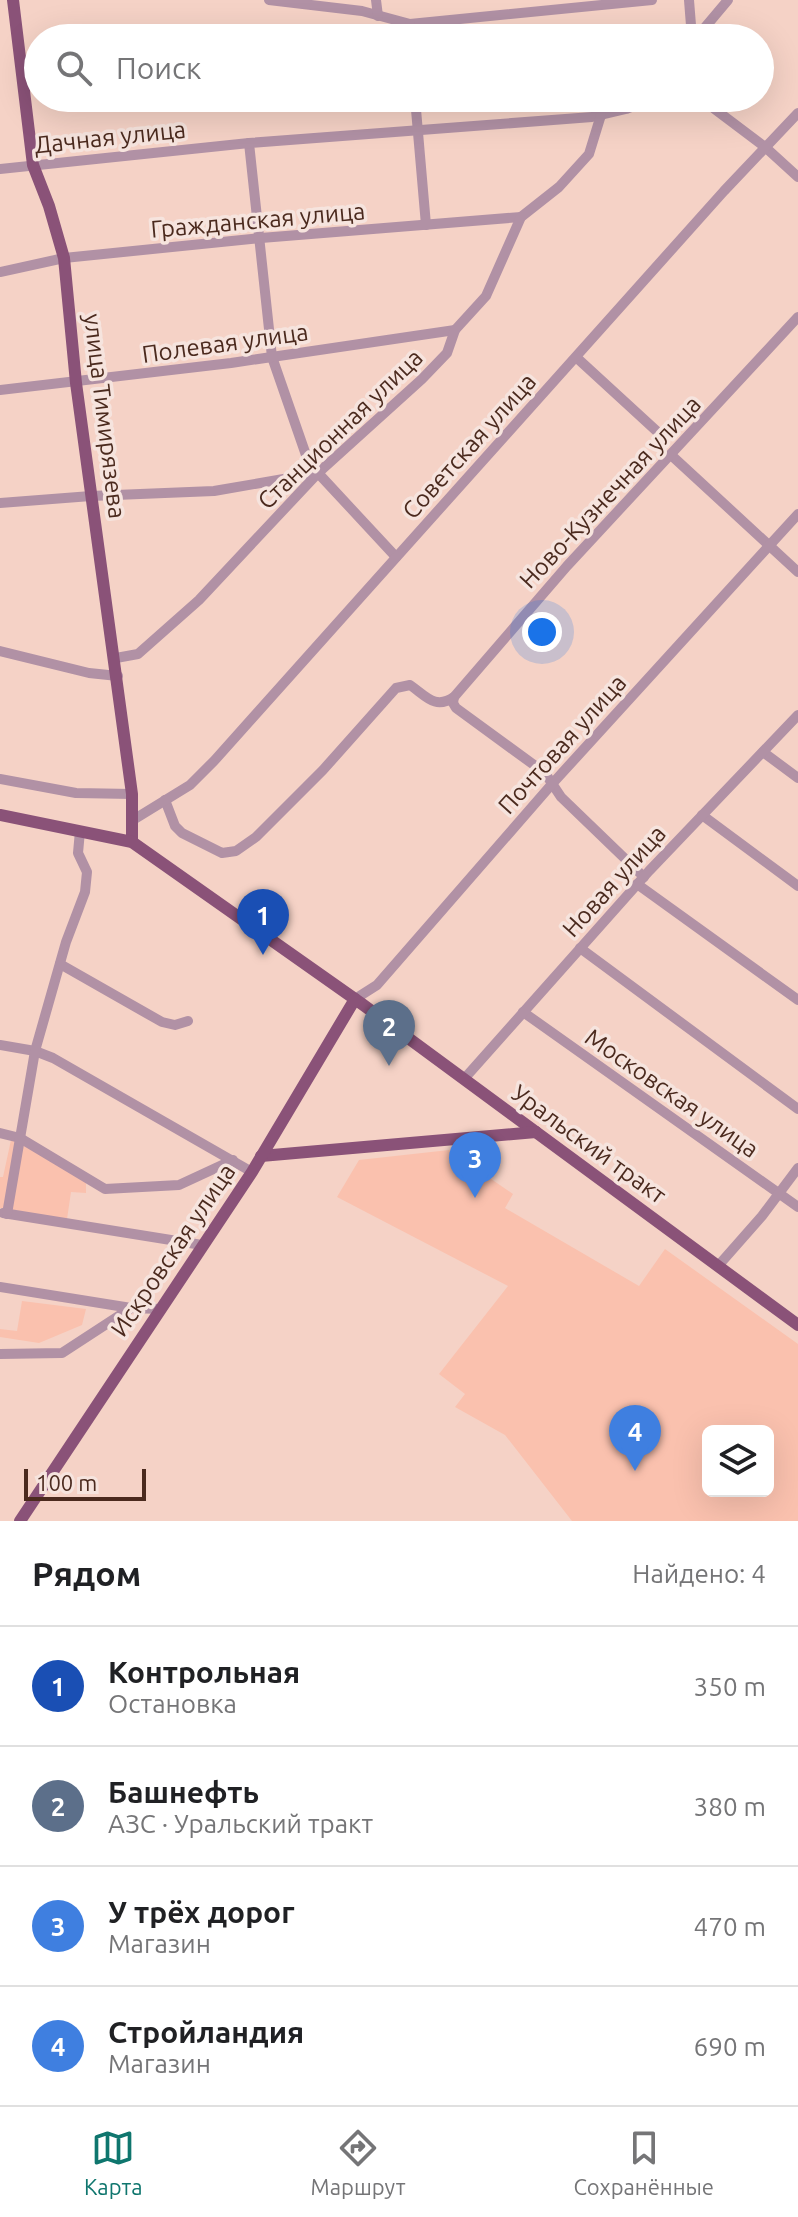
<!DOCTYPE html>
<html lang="ru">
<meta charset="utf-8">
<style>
body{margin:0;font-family:Ubuntu,sans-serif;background:#f6f6f6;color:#202124}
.controls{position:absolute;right:24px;bottom:24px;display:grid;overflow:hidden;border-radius:12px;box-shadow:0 8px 32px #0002}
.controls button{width:72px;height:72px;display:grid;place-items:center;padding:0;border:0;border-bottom:2px solid #e0e0e0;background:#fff;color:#202124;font:40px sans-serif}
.scale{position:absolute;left:24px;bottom:20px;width:122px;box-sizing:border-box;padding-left:8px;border:4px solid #4b2a1e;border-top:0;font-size:22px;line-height:28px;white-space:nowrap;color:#4b2a1e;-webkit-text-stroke:6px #f6e4de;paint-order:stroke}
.you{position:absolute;left:542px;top:632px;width:28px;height:28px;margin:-20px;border:6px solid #fff;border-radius:50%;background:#1a73e8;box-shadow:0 0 0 12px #1a73e833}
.badge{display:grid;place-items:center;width:52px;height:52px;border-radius:50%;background:#0f766e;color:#fff;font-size:26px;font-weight:700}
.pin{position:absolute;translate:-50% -66px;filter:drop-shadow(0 2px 4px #0008)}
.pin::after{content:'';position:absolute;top:42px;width:28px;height:24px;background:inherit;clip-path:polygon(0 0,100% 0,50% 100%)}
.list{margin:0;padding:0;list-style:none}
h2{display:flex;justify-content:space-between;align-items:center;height:104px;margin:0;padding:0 32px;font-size:34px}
h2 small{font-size:26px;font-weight:400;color:#757577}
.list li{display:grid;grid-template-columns:52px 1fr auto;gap:24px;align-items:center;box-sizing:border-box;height:120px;padding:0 32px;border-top:2px solid #e0e0e0}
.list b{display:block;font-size:30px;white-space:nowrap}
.list p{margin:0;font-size:26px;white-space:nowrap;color:#757577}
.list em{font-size:26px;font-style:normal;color:#757577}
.icon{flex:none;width:44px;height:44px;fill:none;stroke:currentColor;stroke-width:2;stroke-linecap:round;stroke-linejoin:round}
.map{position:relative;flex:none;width:798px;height:1521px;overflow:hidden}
.search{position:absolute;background:#fff;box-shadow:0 8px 32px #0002;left:24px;right:24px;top:24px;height:88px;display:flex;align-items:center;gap:20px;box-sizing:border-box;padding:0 28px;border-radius:44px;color:#757577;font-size:30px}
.sheet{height:584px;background:#fff}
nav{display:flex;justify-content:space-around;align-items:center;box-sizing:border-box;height:112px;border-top:2px solid #e0e0e0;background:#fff;font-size:22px;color:#757577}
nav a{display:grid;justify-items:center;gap:4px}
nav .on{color:#0f766e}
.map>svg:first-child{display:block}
.built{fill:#fac1ae;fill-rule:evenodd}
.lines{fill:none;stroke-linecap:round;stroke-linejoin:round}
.minor{stroke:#b191a5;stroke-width:10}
.major{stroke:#8a5278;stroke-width:12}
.labels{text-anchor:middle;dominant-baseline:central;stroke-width:7;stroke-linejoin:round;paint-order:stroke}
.street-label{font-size:24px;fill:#4b2a1e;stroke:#f6e4de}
</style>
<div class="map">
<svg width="798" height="1521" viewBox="0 0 798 1521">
<rect width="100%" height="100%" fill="#f5d2c6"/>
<g class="built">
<path d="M11,1140l8,1 67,41v11l-15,-1 -4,27 -67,-11v-31h3z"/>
<path d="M449,1150l64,44 -8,14 134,78 26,-37 133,95v177h-226l-67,-86 -50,-28 10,-13 -26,-20 69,-88 -171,-89 22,-37zM768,1431v60h-60v-60z"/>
<path d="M22,1301l64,8 -4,16 -43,18 -39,-6v-8l17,2z"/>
</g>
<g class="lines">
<g class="minor">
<path d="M269,0l93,11 48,13 242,-24"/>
<path d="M376,0l2,16"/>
<path d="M689,0l3,38"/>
<path d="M410,24l1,14"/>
<path d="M696,38l32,-38"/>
<path d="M415,98l11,127"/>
<path d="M700,98l65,49 33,30"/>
<path d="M249,143l23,214 34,98 12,18 78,84"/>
<path d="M0,169l249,-26 343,-26 34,-8 27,-11"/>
<path d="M0,272l64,-14 197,-20 260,-21"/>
<path d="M577,358l85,78"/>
<path d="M0,390l231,-27 224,-33"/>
<path d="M671,455l127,117"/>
<path d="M0,503l91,-7 123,-5 104,-18"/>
<path d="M0,651l89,22 29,3"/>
<path d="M116,658l22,-4 61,-54 119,-127 104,-94 25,-26 8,-23 31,-34 35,-79 38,-30 30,-33 12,-39"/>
<path d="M454,697l-1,6 3,5 89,65 16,24 83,80"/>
<path d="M763,752l35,26"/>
<path d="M0,779l76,14 56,1"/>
<path d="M165,800l10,26 7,7 40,20 14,-2 20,-14 67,-67 73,-82 14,-3c16,11 25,25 44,12l113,-131 231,-249"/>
<path d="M702,815l96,71"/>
<path d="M133,820l57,-35 24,-24 510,-570 74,-78"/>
<path d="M637,884l161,116"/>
<path d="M580,948l218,161"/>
<path d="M60,964l102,58 13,3 13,-4"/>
<path d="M355,999l22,-14 175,-201 246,-270"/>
<path d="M523,1012l275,195"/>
<path d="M0,1045l35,6 18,7 199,114"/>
<path d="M464,1079l185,-208 149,-156"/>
<path d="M0,1133l20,5 85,51 74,-4 54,-25"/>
<path d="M3,1213l199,32"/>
<path d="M7,1214l28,-163 31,-109 19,-50 2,-20 -9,-19 2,-22"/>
<path d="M718,1266l44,-50 36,-48"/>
<path d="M0,1287l131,21 29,1"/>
<path d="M0,1354l62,-1 69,-45"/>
</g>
<g class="major">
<path d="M13,0l20,165 16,41 15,52 12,125 56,411v48"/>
<path d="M0,815l132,27 230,162 436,321"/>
<path d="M261,1156l275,-24"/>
<path d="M20,1521l232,-349 103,-173"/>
</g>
</g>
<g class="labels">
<g class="street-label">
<text transform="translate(110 137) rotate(-6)">Дачная улица</text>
<text transform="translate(258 220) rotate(-5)">Гражданская улица</text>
<text transform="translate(225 343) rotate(-8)">Полевая улица</text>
<text transform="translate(105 416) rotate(83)">улица Тимирязева</text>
<text transform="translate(340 429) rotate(-44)">Станционная улица</text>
<text transform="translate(469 446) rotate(-48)">Советская улица</text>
<text transform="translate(610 492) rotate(-47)">Ново-Кузнечная улица</text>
<text transform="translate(562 744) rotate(-48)">Почтовая улица</text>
<text transform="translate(614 881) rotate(-48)">Новая улица</text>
<text transform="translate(672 1093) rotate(35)">Московская улица</text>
<text transform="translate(589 1144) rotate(36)">Уральский тракт</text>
<text transform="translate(173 1250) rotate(-56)">Искровская улица</text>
</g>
</g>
</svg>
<div class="controls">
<button><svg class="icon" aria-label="layers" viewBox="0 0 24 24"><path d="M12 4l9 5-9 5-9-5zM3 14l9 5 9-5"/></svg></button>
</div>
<div class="scale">100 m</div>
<div class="you"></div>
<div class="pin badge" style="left:263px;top:955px;background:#1a4fb4">1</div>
<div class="pin badge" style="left:389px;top:1066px;background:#5c6f8a">2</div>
<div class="pin badge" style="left:475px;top:1198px;background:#3f7fe0">3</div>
<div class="pin badge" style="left:635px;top:1471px;background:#3f7fe0">4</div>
<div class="search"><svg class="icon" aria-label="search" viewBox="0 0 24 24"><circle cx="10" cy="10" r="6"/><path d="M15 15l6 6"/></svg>Поиск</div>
</div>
<section class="sheet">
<h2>Рядом<small>Найдено: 4</small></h2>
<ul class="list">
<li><span class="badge" style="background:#1a4fb4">1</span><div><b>Контрольная</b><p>Остановка</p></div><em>350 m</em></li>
<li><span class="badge" style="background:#5c6f8a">2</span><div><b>Башнефть</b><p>АЗС · Уральский тракт</p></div><em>380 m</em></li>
<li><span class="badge" style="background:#3f7fe0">3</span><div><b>У трёх дорог</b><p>Магазин</p></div><em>470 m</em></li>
<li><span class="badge" style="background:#3f7fe0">4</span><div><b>Стройландия</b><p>Магазин</p></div><em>690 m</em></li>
</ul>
</section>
<nav>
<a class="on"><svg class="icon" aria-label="map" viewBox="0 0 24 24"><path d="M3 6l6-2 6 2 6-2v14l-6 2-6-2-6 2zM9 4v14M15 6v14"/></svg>Карта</a>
<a><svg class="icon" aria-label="directions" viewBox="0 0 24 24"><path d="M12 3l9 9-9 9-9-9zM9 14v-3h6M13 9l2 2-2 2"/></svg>Маршрут</a>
<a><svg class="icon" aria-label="saved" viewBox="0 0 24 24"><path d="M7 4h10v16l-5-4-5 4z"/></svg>Сохранённые</a>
</nav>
